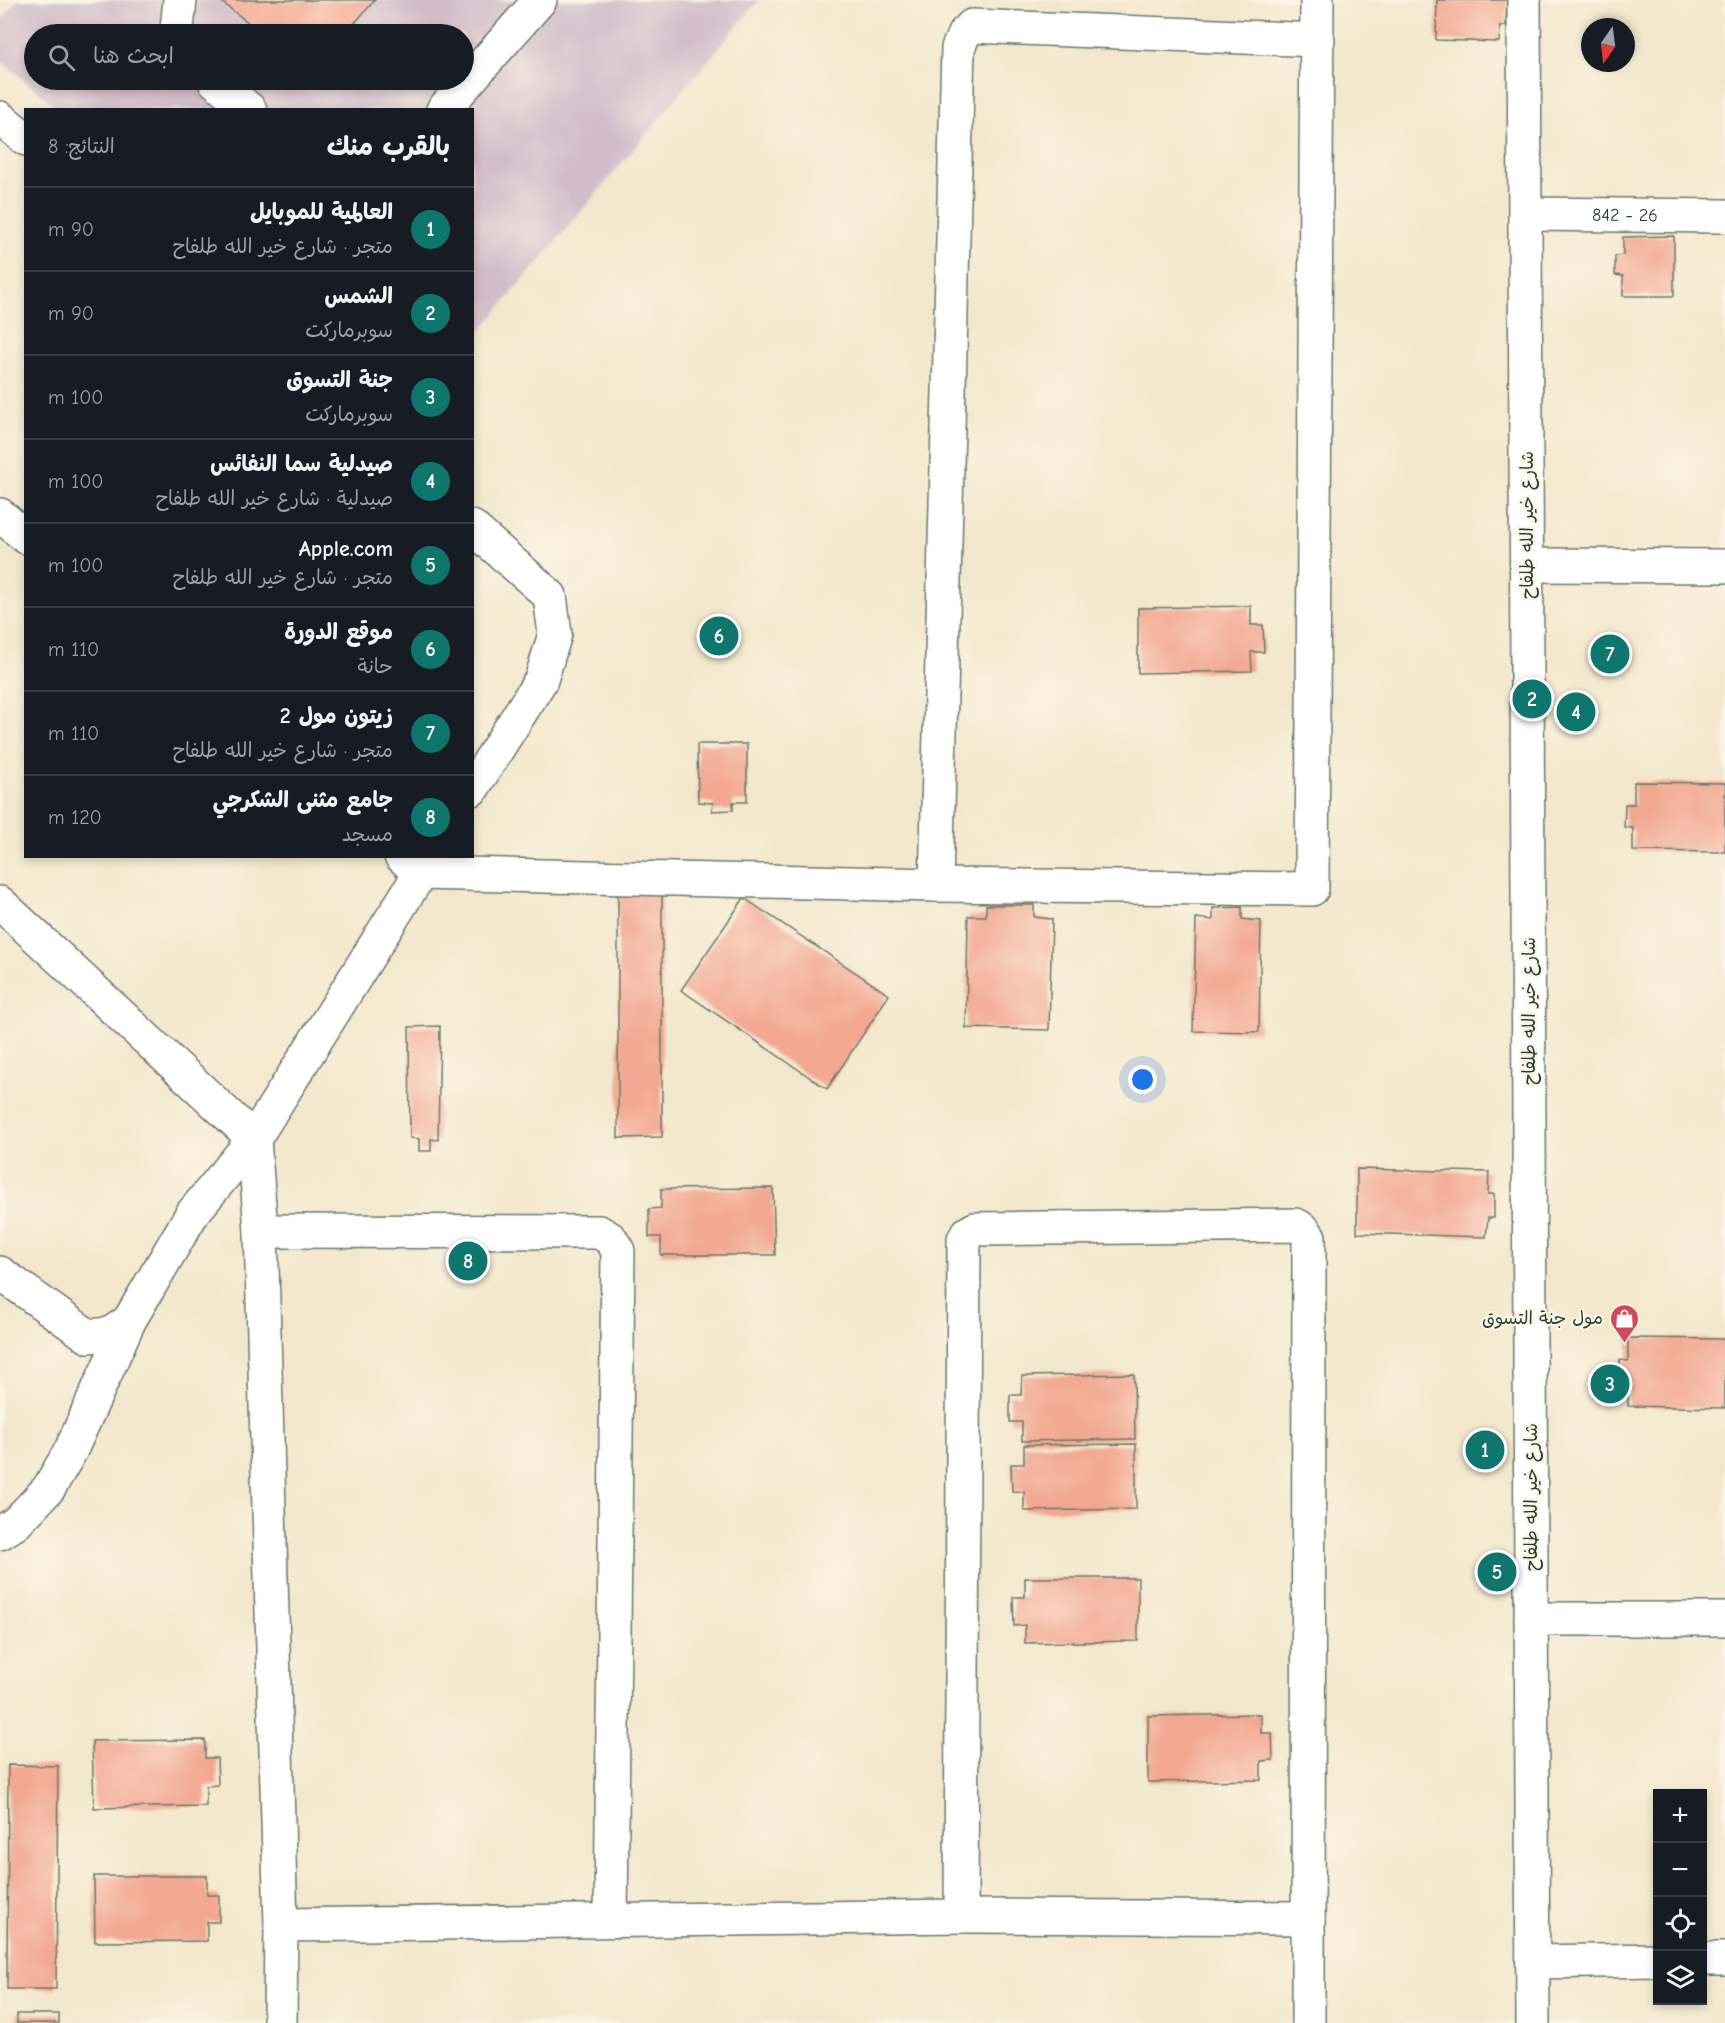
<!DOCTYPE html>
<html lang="ar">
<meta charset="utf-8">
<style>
body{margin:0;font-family:"Comic Neue","Playpen Sans Arabic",sans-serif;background:#20242c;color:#f1f3f6;direction:rtl}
.controls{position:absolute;right:18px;bottom:18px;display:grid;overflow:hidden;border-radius:0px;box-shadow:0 3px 9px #0003}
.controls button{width:54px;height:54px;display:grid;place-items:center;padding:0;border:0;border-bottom:2px solid #363941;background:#171b24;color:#f1f3f6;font:30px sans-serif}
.compass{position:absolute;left:1581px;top:18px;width:54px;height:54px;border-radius:50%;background:#171b24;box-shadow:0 3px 9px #0003;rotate:194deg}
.you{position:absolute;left:1143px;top:1080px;width:21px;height:21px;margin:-15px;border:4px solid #fff;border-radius:50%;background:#1a73e8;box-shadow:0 0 0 9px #1a73e833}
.badge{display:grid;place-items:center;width:39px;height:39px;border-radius:50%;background:#0f766e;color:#fff;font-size:20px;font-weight:700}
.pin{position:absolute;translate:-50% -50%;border:3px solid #fff;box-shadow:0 2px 6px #0006}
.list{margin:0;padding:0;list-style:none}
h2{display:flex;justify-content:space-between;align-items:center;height:78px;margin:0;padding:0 24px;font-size:26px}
h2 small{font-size:20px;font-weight:400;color:#9ea1a6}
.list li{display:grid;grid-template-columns:39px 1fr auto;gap:18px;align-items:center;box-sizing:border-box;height:84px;padding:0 24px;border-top:2px solid #363941}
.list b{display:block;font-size:22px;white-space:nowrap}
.list p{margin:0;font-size:20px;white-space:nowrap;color:#9ea1a6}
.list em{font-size:20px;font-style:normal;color:#9ea1a6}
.icon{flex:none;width:33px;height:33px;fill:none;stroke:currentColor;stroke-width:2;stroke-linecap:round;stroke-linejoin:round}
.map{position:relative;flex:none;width:1725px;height:2023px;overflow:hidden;direction:ltr}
.search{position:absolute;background:#171b24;box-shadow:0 3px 9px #0003;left:24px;top:24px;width:450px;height:66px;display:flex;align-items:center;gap:15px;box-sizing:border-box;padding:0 21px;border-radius:33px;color:#9ea1a6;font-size:22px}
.panel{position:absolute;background:#171b24;box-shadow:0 3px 9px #0003;left:24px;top:108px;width:450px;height:750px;border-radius:0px;direction:rtl}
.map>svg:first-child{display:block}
.industrial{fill:#d1bdca;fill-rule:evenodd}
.building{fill:#f2a791}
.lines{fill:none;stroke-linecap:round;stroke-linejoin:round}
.minor-casing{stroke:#697869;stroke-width:36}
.minor{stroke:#fff;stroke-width:33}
.labels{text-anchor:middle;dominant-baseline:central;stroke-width:4.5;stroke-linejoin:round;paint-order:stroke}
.street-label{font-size:18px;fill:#1f3d34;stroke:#fcf5e5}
.poi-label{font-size:18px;fill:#1f3d34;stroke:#fcf5e5;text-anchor:end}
</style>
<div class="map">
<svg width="1725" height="2023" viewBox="0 0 1725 2023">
<rect width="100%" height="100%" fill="#fcf5e5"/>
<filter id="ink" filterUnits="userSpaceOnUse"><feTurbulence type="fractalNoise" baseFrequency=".0167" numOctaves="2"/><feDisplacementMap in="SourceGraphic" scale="12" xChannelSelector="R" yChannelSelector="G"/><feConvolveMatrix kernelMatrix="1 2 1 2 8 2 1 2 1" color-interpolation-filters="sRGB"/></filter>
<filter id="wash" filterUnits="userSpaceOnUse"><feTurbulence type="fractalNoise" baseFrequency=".008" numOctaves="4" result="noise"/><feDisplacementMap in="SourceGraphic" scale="24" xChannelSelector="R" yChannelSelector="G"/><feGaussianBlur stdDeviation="1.35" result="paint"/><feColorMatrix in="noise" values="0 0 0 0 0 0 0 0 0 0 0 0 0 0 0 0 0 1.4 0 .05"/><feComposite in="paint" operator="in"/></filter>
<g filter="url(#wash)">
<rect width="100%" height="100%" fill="#f2e7cc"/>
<path class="industrial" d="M18,0h741l-286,340 -1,-230 -413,-1 -59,-49v-39zM34,34h430v46h-430z"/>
<g id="blocks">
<g class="building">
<path d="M219,0h156l-30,34h-82z"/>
<path d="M1437,0h70l-1,26h-6l-1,16 -63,-2z"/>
<path d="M1674,236v60h-51v-20l-8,-1v-19l8,-1v-18z"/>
<path d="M1251,606v19h12l1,27h-13l1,19 -114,2v-65z"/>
<path d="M697,744h50v58h-14v8l-21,1 1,-8 -15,-1z"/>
<path d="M1634,782l91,1v69l-92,-1v-23l-9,-1 1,-23h9z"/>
<path d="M618,892l44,1v244l-44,1z"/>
<path d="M744,898l145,97 -62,94 -146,-99z"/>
<path d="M986,905h48v12l18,2 -3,111 -83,-2 2,-112h18z"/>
<path d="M1242,907v12l19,2 -2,111 -66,-1 3,-113 17,2v-12z"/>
<path d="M440,1026l-2,114 -7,-1v12h-12v-12l-9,-1 -1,-111z"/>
<path d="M1357,1169l132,3 -1,22h6v24h-6l-2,19 -129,-4z"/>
<path d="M773,1188l2,67h-114v-18h-12v-28l12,-1v-19z"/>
<path d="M1628,1338l97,1v69l-97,-2v-22h-8v-24l8,1z"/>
<path d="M1134,1374l1,65 -113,2v-19h-12v-27h11l1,-19z"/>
<path d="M1136,1444v65l-112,2v-19l-12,-1 -1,-27h13v-19z"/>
<path d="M1025,1578h113v63l-113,2v-18l-11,1 -1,-29h12z"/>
<path d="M1261,1714v19h11l1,27 -12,1v19l-113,2v-66z"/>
<path d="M205,1740v18h12l1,27 -12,1v20l-112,2 -2,-67z"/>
<path d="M8,1765l50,1 -2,223h-49z"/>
<path d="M94,1876h113v19h12v27h-12v19l-112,1z"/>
<rect x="17" y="2014" width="42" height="9"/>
</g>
</g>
</g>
<g filter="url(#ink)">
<use href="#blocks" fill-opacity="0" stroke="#697869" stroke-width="1.5"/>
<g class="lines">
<defs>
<g id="minor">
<path d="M1524,0l9,2023"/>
<path d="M178,34l-1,-5 3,-29"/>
<path d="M214,80l36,30"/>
<path d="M443,110l97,-110"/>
<path d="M0,118l26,21"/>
<path id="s1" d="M1526,214l199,2"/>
<path d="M0,515l26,22"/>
<path d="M472,527l78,69 5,38 -14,46 -69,109"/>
<path d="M1527,565l198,1"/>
<path d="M401,856l19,17 516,12 376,4 5,-889"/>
<path d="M936,885l22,-837 6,-14 8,-8 346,14"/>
<path d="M0,903l254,236 7,92 20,694 -1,98"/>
<path d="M261,1231l338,1 12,7 7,12 -7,669"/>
<path d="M0,1273l88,63 22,-2 19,-13 63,-107 62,-75 177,-283"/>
<path d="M0,1533l16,-10 33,-35 22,-38 58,-129"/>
<path d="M1531,1619h194"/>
<path d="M961,1916l3,-677 4,-6 7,-4 321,-4 8,5 5,7 -1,786"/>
<path d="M281,1925l680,-9 347,2"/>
<path d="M1702,1959h23"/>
<path d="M1533,1962l125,-2"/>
</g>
</defs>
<use href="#minor" class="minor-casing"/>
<use href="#minor" class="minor"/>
</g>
</g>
<defs>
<symbol id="shop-pin" viewBox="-11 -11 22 30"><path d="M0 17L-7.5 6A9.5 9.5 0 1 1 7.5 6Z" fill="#d1495b" stroke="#fcf5e5"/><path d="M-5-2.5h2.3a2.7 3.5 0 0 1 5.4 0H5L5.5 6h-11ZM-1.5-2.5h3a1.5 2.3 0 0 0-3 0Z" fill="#fff"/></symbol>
</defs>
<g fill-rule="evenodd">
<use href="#shop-pin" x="1608" y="1302" width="33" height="45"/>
</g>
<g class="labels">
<g class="street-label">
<text stroke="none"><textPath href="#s1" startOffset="99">842 - 26</textPath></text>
<text transform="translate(1527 525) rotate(-90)">شارع خير الله طلفاح</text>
<text transform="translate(1529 1011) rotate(-90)">شارع خير الله طلفاح</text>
<text transform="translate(1531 1497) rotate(-90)">شارع خير الله طلفاح</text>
</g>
<g class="poi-label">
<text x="1603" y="1318">مول جنة التسوق</text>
</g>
</g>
</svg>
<div class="controls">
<button>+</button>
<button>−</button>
<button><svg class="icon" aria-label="locate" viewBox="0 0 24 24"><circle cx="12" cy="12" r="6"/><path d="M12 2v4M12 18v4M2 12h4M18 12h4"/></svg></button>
<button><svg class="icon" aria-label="layers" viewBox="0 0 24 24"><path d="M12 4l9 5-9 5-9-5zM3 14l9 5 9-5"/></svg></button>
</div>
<svg class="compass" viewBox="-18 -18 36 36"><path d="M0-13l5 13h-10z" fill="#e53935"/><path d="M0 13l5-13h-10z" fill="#9ea1a6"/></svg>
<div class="you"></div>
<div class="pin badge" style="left:1485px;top:1450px">1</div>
<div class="pin badge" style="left:1532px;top:699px">2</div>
<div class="pin badge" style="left:1610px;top:1384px">3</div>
<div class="pin badge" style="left:1576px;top:712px">4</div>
<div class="pin badge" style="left:1497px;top:1572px">5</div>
<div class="pin badge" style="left:719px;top:636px">6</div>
<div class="pin badge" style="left:1610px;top:654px">7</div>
<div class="pin badge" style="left:468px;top:1261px">8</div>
<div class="search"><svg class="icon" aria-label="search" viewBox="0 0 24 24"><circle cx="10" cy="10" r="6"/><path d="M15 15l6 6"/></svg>ابحث هنا</div>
<section class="panel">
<h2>بالقرب منك<small>النتائج: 8</small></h2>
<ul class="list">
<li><span class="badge">1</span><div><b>العالمية للموبايل</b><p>متجر · شارع خير الله طلفاح</p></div><em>90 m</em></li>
<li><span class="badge">2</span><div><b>الشمس</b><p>سوبرماركت</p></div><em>90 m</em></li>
<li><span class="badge">3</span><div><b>جنة التسوق</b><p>سوبرماركت</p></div><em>100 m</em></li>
<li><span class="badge">4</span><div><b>صيدلية سما النفائس</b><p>صيدلية · شارع خير الله طلفاح</p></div><em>100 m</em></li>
<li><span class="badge">5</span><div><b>Apple.com</b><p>متجر · شارع خير الله طلفاح</p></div><em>100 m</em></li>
<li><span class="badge">6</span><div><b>موقع الدورة</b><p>حانة</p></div><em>110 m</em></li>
<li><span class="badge">7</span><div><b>زيتون مول 2</b><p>متجر · شارع خير الله طلفاح</p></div><em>110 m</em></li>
<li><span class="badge">8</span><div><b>جامع مثنى الشكرجي</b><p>مسجد</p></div><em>120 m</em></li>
</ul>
</section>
</div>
